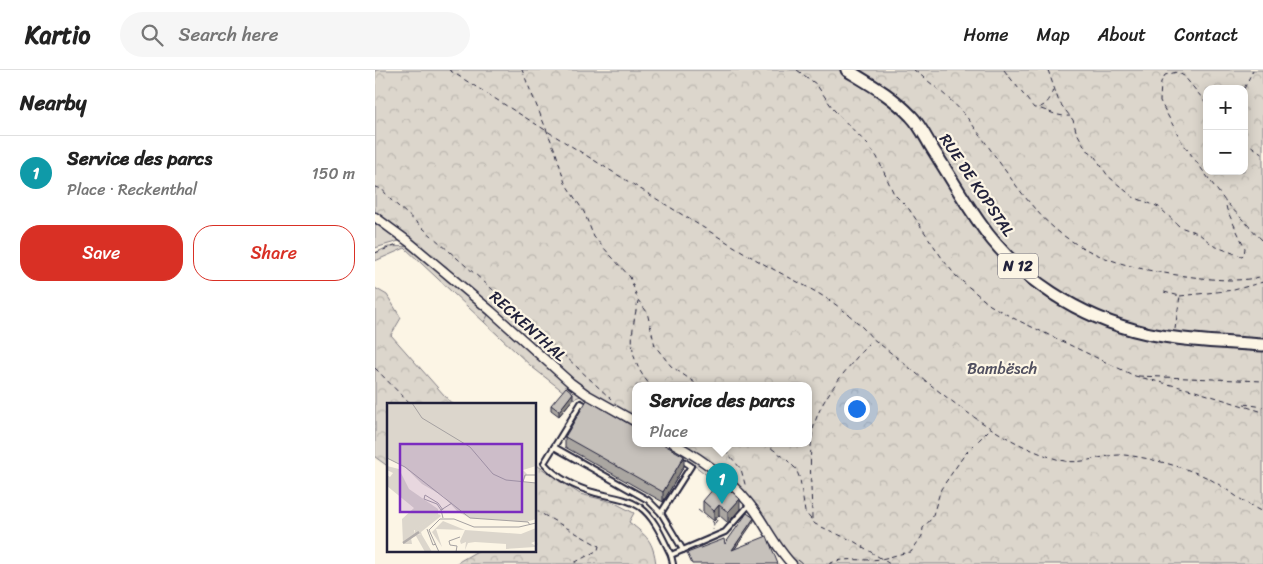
<!DOCTYPE html>
<meta charset="utf-8">
<style>
body{margin:0;font-family:Sriracha,sans-serif;background:#f6f6f6;color:#222}
.controls{position:absolute;right:15px;top:15px;display:grid;overflow:hidden;border-radius:10px;box-shadow:0 2px 12px #0003}
.controls button{width:45px;height:45px;display:grid;place-items:center;padding:0;border:0;border-bottom:1px solid #e0e0e0;background:#fff;color:#222;font:25px sans-serif}
.you{position:absolute;left:481px;top:338px;width:18px;height:18px;margin:-12px;border:4px solid #fff;border-radius:50%;background:#1a73e8;box-shadow:0 0 0 8px #1a73e833}
.badge{display:grid;place-items:center;width:32px;height:32px;border-radius:50%;background:#d93025;color:#fff;font-size:16px;font-weight:700}
.pin{position:absolute;translate:-50% -41px;filter:drop-shadow(0 1px 2px #0008)}
.pin::after{content:'';position:absolute;top:26px;width:18px;height:15px;background:inherit;clip-path:polygon(0 0,100% 0,50% 100%)}
.popup{position:absolute;left:257px;top:312px;width:180px;height:65px;box-sizing:border-box;display:grid;place-content:center;border-radius:10px;background:#fff;filter:drop-shadow(0 1px 4px #0005);font-size:16px;white-space:nowrap;color:#767676}
.popup b{font-size:19px;color:#222}
.popup::after{content:'';position:absolute;left:50%;top:100%;margin-left:-10px;border:10px solid transparent;border-top-color:#fff}
.list{margin:0;padding:0;list-style:none}
h2{display:flex;justify-content:space-between;align-items:center;height:65px;margin:0;padding:0 20px;font-size:21px}
h2 small{font-size:16px;font-weight:400;color:#767676}
.list li{display:grid;grid-template-columns:32px 1fr auto;gap:15px;align-items:center;box-sizing:border-box;height:75px;padding:0 20px;border-top:1px solid #e0e0e0}
.list b{display:block;font-size:19px;white-space:nowrap}
.list p{margin:0;font-size:16px;white-space:nowrap;color:#767676}
.list em{font-size:16px;font-style:normal;color:#767676}
.actions{display:flex;gap:10px;padding:15px 20px}
.actions a{flex:1;padding:11px 0;border:1px solid #d93025;border-radius:20px;text-align:center;font-size:18px;color:#d93025}
.actions .main{background:#d93025;color:#fff}
.icon{flex:none;width:28px;height:28px;fill:none;stroke:currentColor;stroke-width:2;stroke-linecap:round;stroke-linejoin:round}
.map{position:relative;flex:none;width:888px;height:494px;overflow:hidden}
header{display:flex;align-items:center;gap:30px;box-sizing:border-box;height:70px;padding:0 25px;background:#fff;border-bottom:1px solid #e0e0e0}
header strong{font-size:24px}
nav{display:flex;gap:28px;margin-inline-start:auto;font-size:18px}
.search{width:350px;height:45px;background:#f6f6f6;display:flex;align-items:center;gap:12px;box-sizing:border-box;padding:0 18px;border-radius:28px;color:#767676;font-size:19px}
main{display:flex}
aside{flex:1;background:#fff}
.map>svg:first-child{display:block}
.green{fill:#dcd6cc;stroke:#7f7c84}
.forest{fill:url(#forest-crowns);stroke:#7f7c84;fill-rule:evenodd}
.lines{fill:none;stroke-linecap:round;stroke-linejoin:round}
.lane-casing{stroke:#22223b;stroke-width:8}
.street-casing{stroke:#22223b;stroke-width:11}
.primary-casing{stroke:#22223b;stroke-width:15}
.path{stroke:#22223b;stroke-width:1;stroke-dasharray:5 4;stroke-linecap:butt}
.lane{stroke:#fcf5e5;stroke-width:4}
.street{stroke:#fcf5e5;stroke-width:8}
.primary{stroke:#fcf5e5;stroke-width:11}
.wall{fill:#aaa6a1;stroke:#22223b}
.shaded-wall{fill:#8b8783;stroke:#22223b}
.building{fill:#c6c1bb;stroke:#22223b}
.labels{text-anchor:middle;dominant-baseline:central;stroke-width:4.5;stroke-linejoin:round;paint-order:stroke}
.shield{fill:#fcf5e5;stroke:#63616e;stroke-width:1}
.shield-label{font-size:15px;font-weight:bold;fill:#22223b}
.street-label{font-size:16px;fill:#22223b;stroke:#fcf5e5}
.park-label{font-size:16px;fill:#504f5f;stroke:#fcf5e5}
.inset-river{fill:none;stroke:#b2adab;stroke-width:2.5}
.inset-road{fill:none;stroke:#a5a1a1;stroke-width:1}
.view{fill:#7b2cbf;fill-opacity:0.15;stroke:#7b2cbf;stroke-width:2.5}
.inset-edge{fill:none;stroke:#22223b;stroke-width:2.5}
</style>
<header>
<strong>Kartio</strong>
<div class="search"><svg class="icon" aria-label="search" viewBox="0 0 24 24"><circle cx="10" cy="10" r="6"/><path d="M15 15l6 6"/></svg>Search here</div>
<nav><a>Home</a><a>Map</a><a>About</a><a>Contact</a></nav>
</header>
<main>
<aside>
<h2>Nearby<small></small></h2>
<ul class="list">
<li><span class="badge" style="background:#0f9aa8">1</span><div><b>Service des parcs</b><p>Place · Reckenthal</p></div><em>150 m</em></li>
</ul>
<div class="actions"><a class="main">Save</a><a>Share</a></div>
</aside>
<div class="map">
<svg width="888" height="494" viewBox="0 0 888 494">
<defs>
<pattern id="forest-crowns" width="20" height="18" patternUnits="userSpaceOnUse" patternTransform="scale(1.25)"><rect width="20" height="18" fill="#dcd6cc"/><path d="M2 6a3 3 0 1 1 6 0M12 15a3 3 0 1 1 6 0" fill="none" stroke="#bcb7b0"/></pattern>
</defs>
<rect width="100%" height="100%" fill="#fcf5e5"/>
<filter id="ink" filterUnits="userSpaceOnUse"><feTurbulence type="fractalNoise" baseFrequency=".02" numOctaves="2"/><feDisplacementMap in="SourceGraphic" scale="10" xChannelSelector="R" yChannelSelector="G"/><feConvolveMatrix kernelMatrix="1 2 1 2 8 2 1 2 1" color-interpolation-filters="sRGB"/></filter>
<g filter="url(#ink)">
<g class="green">
<path d="M0,153l24,15v3l-24,7z"/>
<path d="M35,176l78,69 -4,7 -79,-74 -30,13v-8l13,-6z"/>
</g>
<g class="forest">
<path d="M0,0h888v494h-471l-37,-52 -73,-56 3,-6 -12,-7h135v-58h-172v37l-50,-28 -13,5 -41,-32 -48,-45 7,-11 -116,-94zM832,19h37v82h-37z"/>
<path d="M0,218l12,7 14,23 -10,17 61,69h-63v63l-14,-10z"/>
<path d="M160,394l45,30 33,8 21,11 -5,9c18,14 24,19 27,42h-201l24,-14h56z"/>
</g>
<g class="lines">
<defs>
<g id="lane">
<path d="M179,377l27,-44 7,4"/>
<path d="M286,443l30,-47 -11,-7"/>
<path d="M296,485c-8,-16 -16,-37 -31,-48 -14,-9 -28,-10 -44,-14 -19,-5 -39,-15 -52,-30l10,-16 94,53 13,13 22,37"/>
<path d="M298,494l-2,-9 54,-23 25,-28"/>
</g>
<g id="street">
<path d="M0,147l34,25 82,69 80,72 15,11 50,28"/>
<path d="M298,373c31,17 61,39 82,68 12,17 22,38 37,53"/>
</g>
<path id="primary" d="M472,0c23,14 45,26 64,46 9,9 15,22 21,32 16,25 30,50 47,74 38,56 101,96 167,111 38,8 78,9 117,12"/>
</defs>
<use href="#lane" class="lane-casing"/>
<use href="#street" class="street-casing"/>
<use href="#primary" class="primary-casing"/>
<g class="path">
<path d="M74,0c98,61 197,123 296,183 48,30 89,40 127,85 56,43 119,103 188,122 22,6 42,-6 64,-5 23,2 64,13 84,23 20,11 35,25 55,34"/>
<path d="M147,0l34,83 9,30 19,29 10,25 36,40 8,23 9,12 8,34 16,20 27,19"/>
<path d="M422,0l19,14 18,26 35,36 8,11 17,37 15,15 35,52 12,15 34,29 23,13 122,58 57,14 71,22"/>
<path d="M539,0c18,14 36,28 51,45 29,36 59,90 95,118 34,26 75,36 117,42 26,3 60,9 86,1"/>
<path d="M629,0l30,38c11,0 17,-8 19,-19"/>
<path d="M673,0l11,32 14,18 3,11 10,18 7,5 15,22 25,21 26,10 21,20 18,6 16,13 27,10 3,-1 1,-7 -18,-38 -2,-9"/>
<path d="M869,19l9,-19"/>
<path d="M832,34l-23,-28 -7,-4 -12,3 -4,7 -1,19 22,41 43,59 38,40"/>
<path d="M666,39c10,3 17,8 29,7"/>
<path d="M869,71l19,13"/>
<path d="M0,117l7,2 8,10 127,112 94,88"/>
<path d="M0,183l25,-9"/>
<path d="M789,222l16,4 -5,33"/>
<path d="M805,226l54,-6 29,-8"/>
<path d="M263,231c-7,33 -12,56 12,84"/>
<path d="M0,298l35,36"/>
<path d="M763,306l125,5"/>
<path d="M869,334l19,3"/>
<path d="M344,373l22,26 5,19"/>
<path d="M389,373l21,15 11,11 4,10 5,33 10,12 40,18 35,22"/>
<path d="M160,440l64,36 -1,4 -26,14"/>
<path d="M323,440l16,13 -1,7"/>
<path d="M437,449c0,-29 -5,-70 3,-97 10,-31 37,-58 57,-83"/>
<path d="M340,453l5,-7"/>
<path d="M423,490l5,4"/>
<path d="M454,494c14,-8 35,-2 51,-5 9,-1 20,-6 31,-7l11,-16 1,-8 9,-10 9,-29 24,-35 26,-26"/>
</g>
<use href="#lane" class="lane"/>
<use href="#street" class="street"/>
<use href="#primary" class="primary"/>
</g>
<g class="wall">
<path d="M198,329l-14,17 -8,-6v-5z"/>
<path d="M190,367l119,29 -21,36 -98,-55z"/>
<path d="M328,431l37,8 -12,14 -9,-8 -5,6 -11,-9z"/>
</g>
<g class="shaded-wall">
<path d="M198,323v6l-14,17v-5z"/>
<path d="M309,386v10l-21,36v-10z"/>
<path d="M365,429v10l-12,14v-11z"/>
<path d="M344,435v10l-5,6v-10z"/>
<path d="M379,448v3l-22,32v-3z"/>
</g>
<g class="building">
<path d="M191,317l7,6 -14,18 -8,-6z"/>
<path d="M212,330l49,28v15h25l23,13 -21,36 -98,-55z"/>
<path d="M345,411l20,18 -12,13 -9,-7 -5,6 -11,-10z"/>
<path d="M372,443l7,5 -22,32 35,-14 11,28h-86l-5,-11 37,-14 1,5z"/>
</g>
</g>
<g class="labels">
<rect class="shield" x="623" y="183.5" width="40" height="25" rx="4"/>
<g class="shield-label">
<text x="643" y="196">N 12</text>
</g>
<g class="street-label">
<text transform="translate(602 115) rotate(56)">RUE DE KOPSTAL</text>
<text transform="translate(153 256) rotate(42)">RECKENTHAL</text>
</g>
<g class="park-label">
<text x="627" y="298">Bambësch</text>
</g>
</g>
<g transform="translate(12 333)">
<rect width="149" height="149" fill="#fcf5e5"/>
<path d="M52,111l2,2 -20,16 1,3 -7,-1v-5zM56,118l22,9 -29,-1 6,18 -10,-15z" fill="#dcd6cc"/>
<path d="M0,0h149v63l-13,4 4,4 -4,8 13,1v36l-10,3 -56,-4 -12,-6 -15,-16 -21,-12 -17,-17 -18,-9zM0,63l12,3 10,20 29,20v6l-22,14 4,2 -6,-1 1,4 7,1 10,17h-7l-9,-16 -5,2 1,6h-9l-1,-25 12,-11 -27,-22v-11l3,2 3,-4 -6,-3zM149,125v13l-5,2 5,3v4l-1,-3 -29,2v-5l-31,-2 -7,1 -3,7 1,-8 -5,2 -1,-3 5,-11 56,4z" fill="#dcd6cc"/>
<path class="inset-river" d="M16,140l16,-11"/>
<path class="inset-road" d="M25,0l10,15 48,29 23,27 13,6 30,3M0,55l18,9 65,51 58,4 2,3M136,79l2,-7h11M54,107l-4,-6 -13,-5 1,-4 13,8 5,7M56,115l-2,-8 11,-7M40,126l6,16 3,-1M52,149l-10,-22 11,-11h14l20,8h45l17,-4M69,149l1,-6 -7,-1 -1,-4 11,-4"/>
<path class="view" d="M13,41h122v68h-122z"/>
<rect width="149" height="149" class="inset-edge"/>
</g>
</svg>
<div class="controls">
<button>+</button>
<button>−</button>
</div>
<div class="you"></div>
<div class="pin badge" style="left:347px;top:434px;background:#0f9aa8">1</div>
<div class="popup"><b>Service des parcs</b>Place</div>
</div>
</main>
